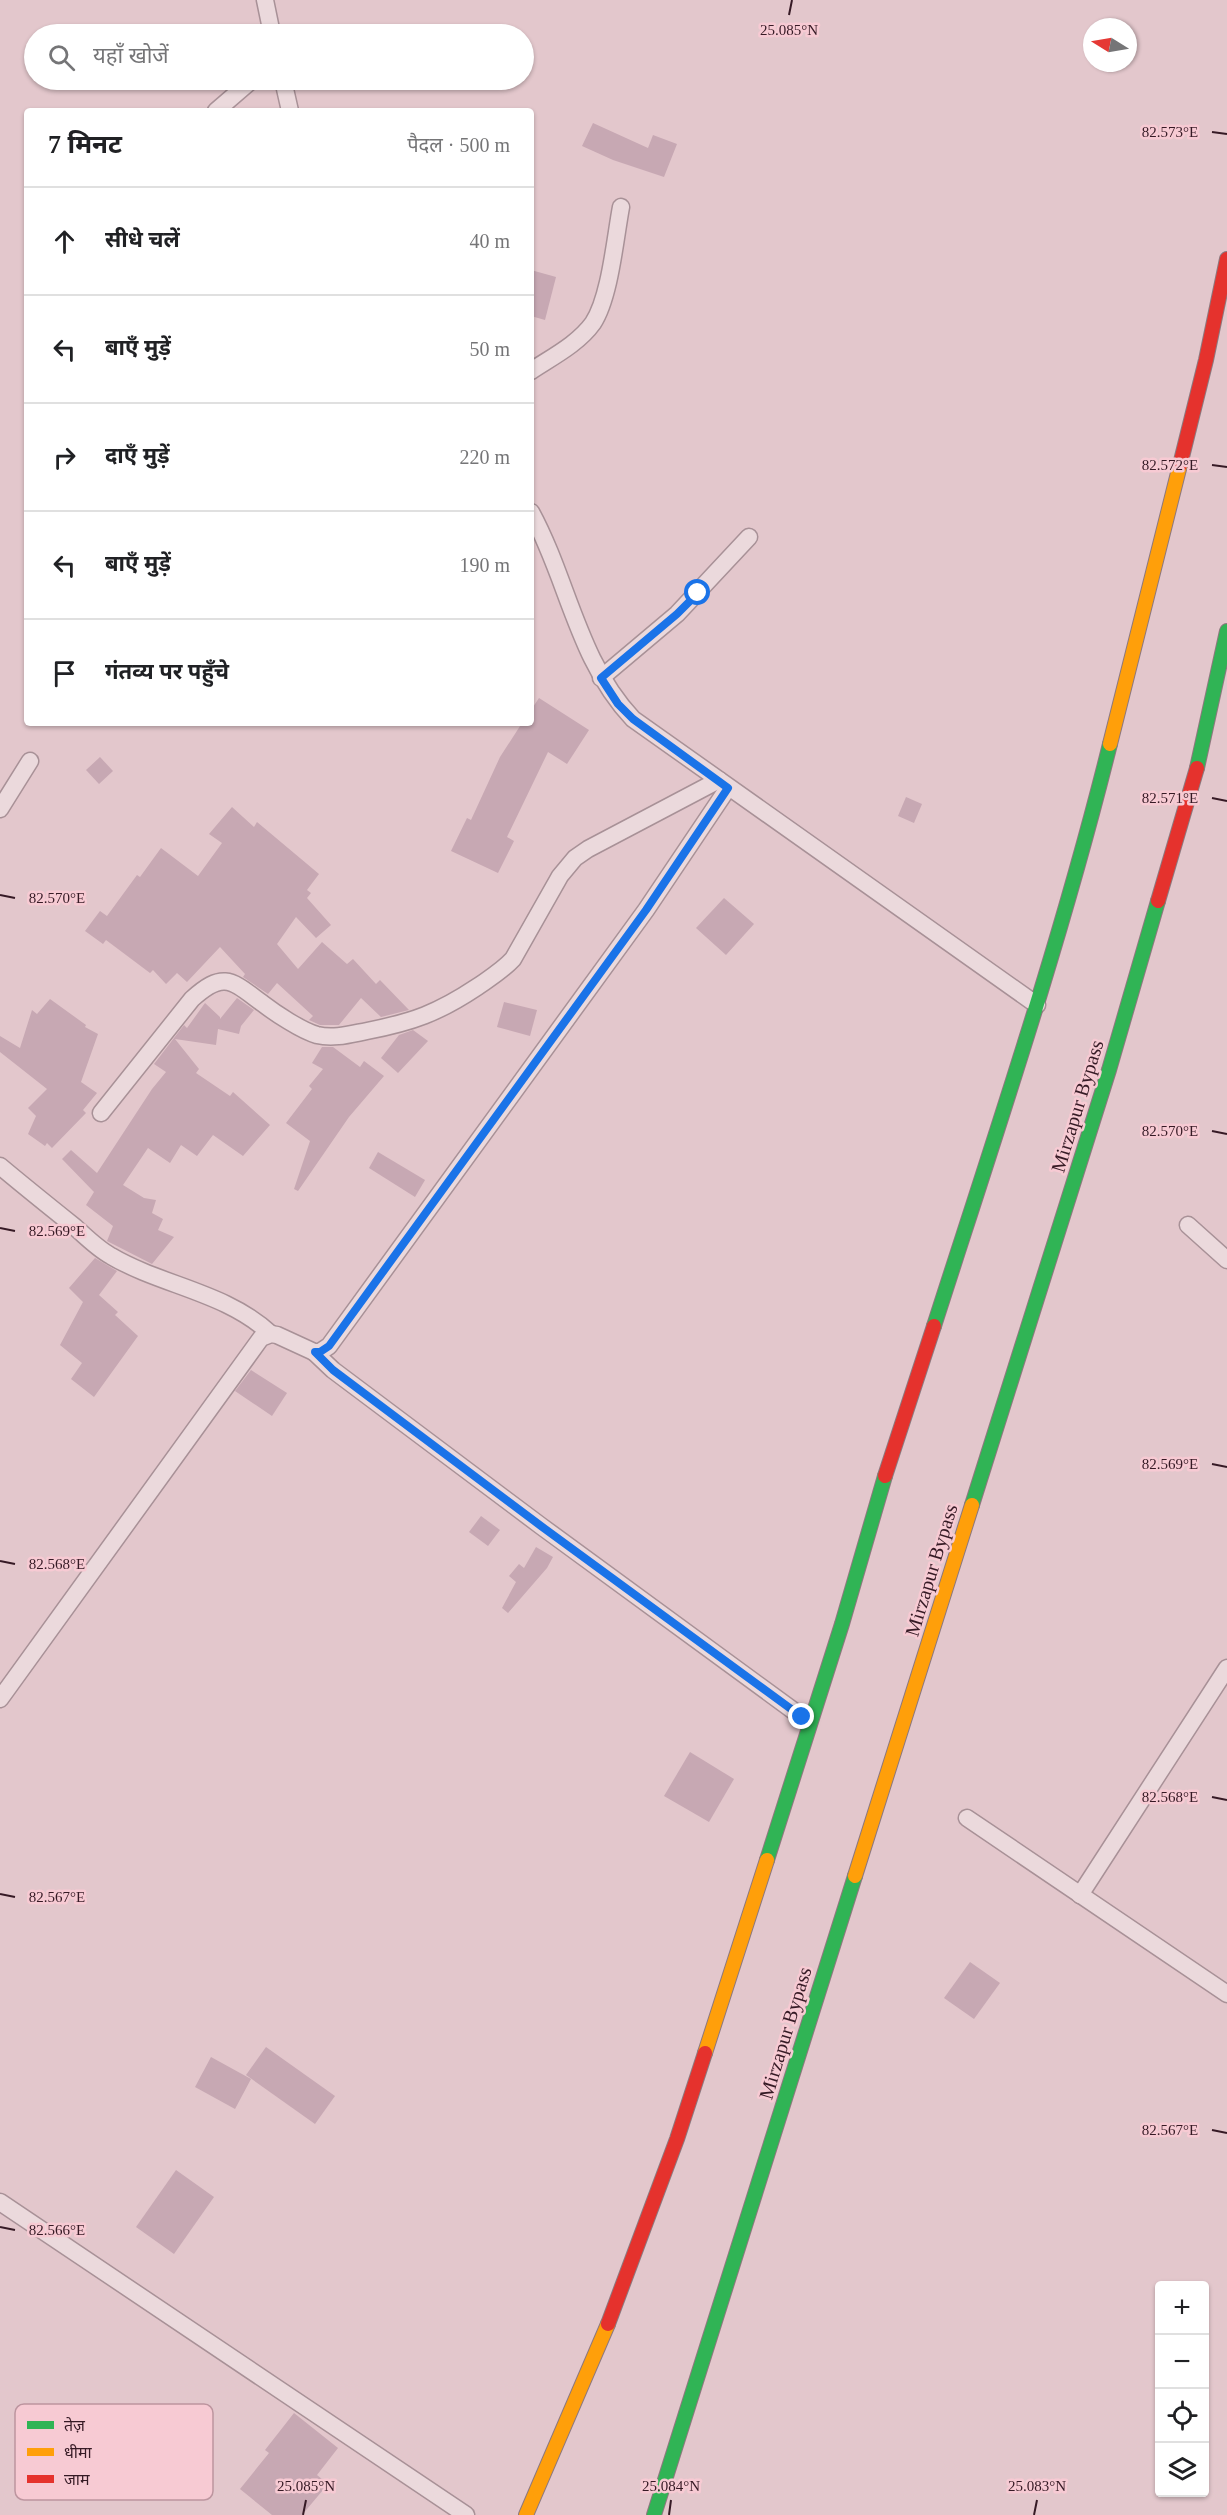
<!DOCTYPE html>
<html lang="hi">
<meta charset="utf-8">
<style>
body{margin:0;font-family:"Times New Roman","Noto Sans Devanagari",serif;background:#f2f2f2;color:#202124}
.controls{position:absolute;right:18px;bottom:18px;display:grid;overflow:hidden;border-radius:6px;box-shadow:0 2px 4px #0004}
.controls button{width:54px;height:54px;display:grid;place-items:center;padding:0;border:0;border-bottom:2px solid #e0e0e0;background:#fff;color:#202124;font:30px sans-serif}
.compass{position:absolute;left:1083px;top:18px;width:54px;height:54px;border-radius:50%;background:#fff;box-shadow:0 2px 4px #0004;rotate:281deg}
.stop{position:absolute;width:18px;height:18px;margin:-14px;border:4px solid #1a73e8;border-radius:50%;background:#fff}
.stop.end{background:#1a73e8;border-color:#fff;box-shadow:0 2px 6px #0008}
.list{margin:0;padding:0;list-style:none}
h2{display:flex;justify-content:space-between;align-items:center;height:78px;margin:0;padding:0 24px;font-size:26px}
h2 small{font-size:20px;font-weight:400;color:#757577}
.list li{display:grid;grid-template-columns:39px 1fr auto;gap:18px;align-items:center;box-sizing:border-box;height:108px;padding:0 24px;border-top:2px solid #e0e0e0}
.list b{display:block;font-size:22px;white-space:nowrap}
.list em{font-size:20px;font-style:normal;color:#757577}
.icon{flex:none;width:33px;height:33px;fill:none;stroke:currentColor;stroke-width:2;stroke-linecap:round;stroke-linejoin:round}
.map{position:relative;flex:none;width:1227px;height:2515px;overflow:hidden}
.search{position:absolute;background:#fff;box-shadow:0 2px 4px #0004;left:24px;top:24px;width:510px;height:66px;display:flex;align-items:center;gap:15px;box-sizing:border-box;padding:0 21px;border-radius:33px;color:#757577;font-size:22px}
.panel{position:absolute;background:#fff;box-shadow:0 2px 4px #0004;left:24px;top:108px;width:510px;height:618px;border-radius:6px}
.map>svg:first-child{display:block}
.building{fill:#c7a8b3}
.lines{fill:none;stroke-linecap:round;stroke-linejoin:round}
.street-casing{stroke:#a89197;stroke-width:19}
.fast-casing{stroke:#8d787e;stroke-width:16}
.slow-casing{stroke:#8d787e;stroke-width:16}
.jam-casing{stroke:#8d787e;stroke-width:16}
.street{stroke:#ebd9dc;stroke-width:16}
.fast{stroke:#30b455;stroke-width:14}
.slow{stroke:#ff9f0a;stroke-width:14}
.jam{stroke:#e5322d;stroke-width:14}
.route{stroke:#1a73e8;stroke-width:8}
.ticks{fill:none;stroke:#361a25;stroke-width:2}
.labels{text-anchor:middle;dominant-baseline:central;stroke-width:5;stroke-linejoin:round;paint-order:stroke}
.street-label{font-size:20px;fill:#361a25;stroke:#f7cad3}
.key{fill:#f7cad3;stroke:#bd959f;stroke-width:1.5}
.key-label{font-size:16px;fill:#361a25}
.ticks-label{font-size:15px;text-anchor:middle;fill:#361a25;stroke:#f7cad3;stroke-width:5;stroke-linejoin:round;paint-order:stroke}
</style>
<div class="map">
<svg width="1227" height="2515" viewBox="0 0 1227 2515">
<rect width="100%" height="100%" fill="#e3c7cc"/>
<g class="building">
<path d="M593,123l55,25 5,-13 24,9 -13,33 -51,-17 -31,-14z"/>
<path d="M531,270l25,7 -11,43 -14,-4z"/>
<path d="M539,698l50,32 -22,34 -19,-12 -41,85 7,4 -16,32 -47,-22 16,-33 4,2 29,-63 22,-34h9v-13z"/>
<path d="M100,757l13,14 -14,13 -13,-14z"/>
<path d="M906,797l16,7 -8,19 -16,-7z"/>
<path d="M232,807l22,20 3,-5 62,52 -12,16 4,3 -4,5 24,27 -15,13 -20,-21 -19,27 21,25 24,-27 25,22 6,-5 23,25 4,-4 29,30 -28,7 -20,-19 -22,27h-19l-11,-5 4,-4 -36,-33 -9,11 -25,-17 2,-3 -25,-27 -33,35 -10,-9 -11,11 -13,-14 -3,3 -44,-33 -3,4 -18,-13 15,-20 7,5 30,-41 3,2 21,-29 37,28 24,-33 -13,-9z"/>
<path d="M724,898l30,26 -28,31 -30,-27z"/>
<path d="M237,998l17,12 -13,16 -2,8 -21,-5 -2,16 -41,-6 24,30 -3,4 34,23 3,-4 37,33 -27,31 -30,-21 -16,21 -16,-11 -11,18 -22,-15 -25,37 21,13 12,2 -4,13 11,6 -5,11 16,7 -22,27 -45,-23 6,-15 -27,-21 8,-13 -32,-33 9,-9 26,23 55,-84 14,-17 -12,-8 30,-39 3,3 18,-25 15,14v2z"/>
<path d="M50,999l36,26 -1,2 13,7 -17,48 16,11 -14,17 3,3 -34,35 -5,-5 -2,3 -17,-12 8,-18 -8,-8 19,-19 -47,-37v-16l20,12 12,-38 5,4z"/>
<path d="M504,1002l33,8 -7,26 -33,-9z"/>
<path d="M413,1030l15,11 -30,32 -17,-15 18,-23z"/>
<path d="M322,1047h11l27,20 4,-6 20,15 -35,41 -51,74 -4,-2 16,-48 -24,-18 26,-34 -3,-3 14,-17 -11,-6z"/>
<path d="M378,1152l47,28 -10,17 -46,-29z"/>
<path d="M95,1258l22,13 -18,24 19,17 -3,3 23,21 -44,61 -23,-18 11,-16 -22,-18 23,-43 -14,-14z"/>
<path d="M251,1370l36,23 -15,23 -37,-25z"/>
<path d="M481,1516l19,14 -12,16 -19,-14z"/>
<path d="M536,1547l17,10 -6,11 -39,45 -6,-5 14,-26 -7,-6 10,-12 5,4z"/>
<path d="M690,1752l44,27 -25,43 -45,-26z"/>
<path d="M970,1962l30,21 -26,36 -30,-21z"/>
<path d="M266,2047l69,49 -20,28 -69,-49z"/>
<path d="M211,2057l40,22 -16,30 -40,-22z"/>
<path d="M176,2170l38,27 -40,57 -38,-27z"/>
<path d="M294,2413l44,35 -21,27 11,9 -26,31h-30l-32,-26 29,-36 -4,-3z"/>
</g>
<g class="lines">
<defs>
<g id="street">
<path d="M265,0l7,34"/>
<path d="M283,80l7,31"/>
<path d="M216,111l36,-31"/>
<path d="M531,371c21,-14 47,-27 62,-48 17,-26 22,-84 28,-116"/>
<path d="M531,512c37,68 47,149 102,207l404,286"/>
<path d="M601,678l76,-64 72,-77"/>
<path d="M0,809l30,-48"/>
<path d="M101,1113l91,-114c32,-29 40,-18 70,4 13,10 40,28 55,32 17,4 34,-1 50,-4 46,-9 71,-18 110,-44 13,-9 25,-16 36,-28l47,-83 15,-18 13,-9 131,-69"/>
<path d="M0,1166c25,21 50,41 75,61 11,10 23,22 36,29 51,30 115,36 160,78"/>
<path d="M1188,1225l39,35"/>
<path d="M314,1352l19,18 208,156 261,191"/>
<path d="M0,1699l261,-361 10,-4 6,1 37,17h6l9,-6 317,-436 82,-122"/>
<path d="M967,1818l260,176"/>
<path d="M1080,1895l147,-227"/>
<path d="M0,2202l466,313"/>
</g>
<g id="fast">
<path d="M1197,768l30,-137"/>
<path d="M934,1326c62,-193 127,-385 176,-582"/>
<path d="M972,1505l137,-435 49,-169"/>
<path d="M767,1860l75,-236 43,-148"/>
<path d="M654,2515l201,-639"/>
</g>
<g id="slow">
<path d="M1110,744l70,-279"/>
<path d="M855,1876l117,-371"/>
<path d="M705,2053l62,-193"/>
<path d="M526,2515l82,-191"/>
</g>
<g id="jam">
<path d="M1180,465l26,-105 21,-101"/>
<path d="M1158,901l39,-133"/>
<path d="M885,1476l49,-150"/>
<path d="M608,2324l69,-185 28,-86"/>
</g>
</defs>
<use href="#street" class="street-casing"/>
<use href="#fast" class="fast-casing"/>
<use href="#slow" class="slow-casing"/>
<use href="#jam" class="jam-casing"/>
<use href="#street" class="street"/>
<use href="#fast" class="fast"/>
<use href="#slow" class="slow"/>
<use href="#jam" class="jam"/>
</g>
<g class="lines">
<path class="route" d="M698,593l-21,21 -76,64 17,26 15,15 95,69 -82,122 -317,436 -9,6h-5l18,18 208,156 261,191"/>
</g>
<path class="ticks" d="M789,15l3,-15M1212,132l15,2M1212,465l15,2M1212,798l15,3M0,895l15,3M1212,1131l15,3M0,1228l15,3M1212,1464l15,3M0,1561l15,3M1212,1797l15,3M0,1894l15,3M1212,2130l15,3M0,2227l15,3M303,2515l3,-15M669,2515l2,-15M1034,2515l3,-15"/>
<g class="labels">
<g class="street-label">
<text transform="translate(1077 1106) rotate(-73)">Mirzapur Bypass</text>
<text transform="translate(931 1570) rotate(-73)">Mirzapur Bypass</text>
<text transform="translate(785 2033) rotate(-73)">Mirzapur Bypass</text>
</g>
</g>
<rect x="15" y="2404" width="198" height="96" rx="9" class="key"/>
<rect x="27" y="2421" width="27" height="8" fill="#30b455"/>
<rect x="27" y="2448" width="27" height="8" fill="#ff9f0a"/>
<rect x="27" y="2475" width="27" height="8" fill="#e5322d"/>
<g class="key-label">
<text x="64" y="2431">तेज़</text>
<text x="64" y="2458">धीमा</text>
<text x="64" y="2485">जाम</text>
</g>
<g class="ticks-label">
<text x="789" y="35">25.085°N</text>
<text x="1170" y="137">82.573°E</text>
<text x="1170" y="470">82.572°E</text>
<text x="1170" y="803">82.571°E</text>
<text x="57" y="903">82.570°E</text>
<text x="1170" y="1136">82.570°E</text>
<text x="57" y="1236">82.569°E</text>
<text x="1170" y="1469">82.569°E</text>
<text x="57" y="1569">82.568°E</text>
<text x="1170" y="1802">82.568°E</text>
<text x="57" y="1902">82.567°E</text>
<text x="1170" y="2135">82.567°E</text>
<text x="57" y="2235">82.566°E</text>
<text x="306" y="2491">25.085°N</text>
<text x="671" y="2491">25.084°N</text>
<text x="1037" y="2491">25.083°N</text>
</g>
</svg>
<div class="controls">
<button>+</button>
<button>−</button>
<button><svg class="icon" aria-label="locate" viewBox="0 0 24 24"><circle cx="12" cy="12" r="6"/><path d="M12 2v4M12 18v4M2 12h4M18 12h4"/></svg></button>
<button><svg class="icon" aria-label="layers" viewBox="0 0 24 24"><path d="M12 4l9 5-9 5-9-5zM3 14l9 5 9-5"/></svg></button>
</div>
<svg class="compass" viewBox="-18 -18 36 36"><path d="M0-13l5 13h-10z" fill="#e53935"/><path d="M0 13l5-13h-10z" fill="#757577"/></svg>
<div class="stop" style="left:698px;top:593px"></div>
<div class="stop end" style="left:802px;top:1717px"></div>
<div class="search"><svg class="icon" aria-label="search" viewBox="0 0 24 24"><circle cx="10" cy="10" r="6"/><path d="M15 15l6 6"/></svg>यहाँ खोजें</div>
<section class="panel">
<h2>7 मिनट<small>पैदल · 500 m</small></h2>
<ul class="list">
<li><svg class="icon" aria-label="ahead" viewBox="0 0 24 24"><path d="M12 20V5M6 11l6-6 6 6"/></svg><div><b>सीधे चलें</b></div><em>40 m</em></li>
<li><svg class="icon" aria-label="left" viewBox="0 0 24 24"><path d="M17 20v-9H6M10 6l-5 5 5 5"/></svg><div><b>बाएँ मुड़ें</b></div><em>50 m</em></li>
<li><svg class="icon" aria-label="right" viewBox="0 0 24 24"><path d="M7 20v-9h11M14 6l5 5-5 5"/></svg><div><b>दाएँ मुड़ें</b></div><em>220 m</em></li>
<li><svg class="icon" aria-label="left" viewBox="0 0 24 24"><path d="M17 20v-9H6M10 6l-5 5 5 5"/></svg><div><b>बाएँ मुड़ें</b></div><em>190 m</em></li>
<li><svg class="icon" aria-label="arrive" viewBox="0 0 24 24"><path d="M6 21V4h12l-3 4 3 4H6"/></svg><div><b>गंतव्य पर पहुँचे</b></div></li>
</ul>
</section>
</div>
